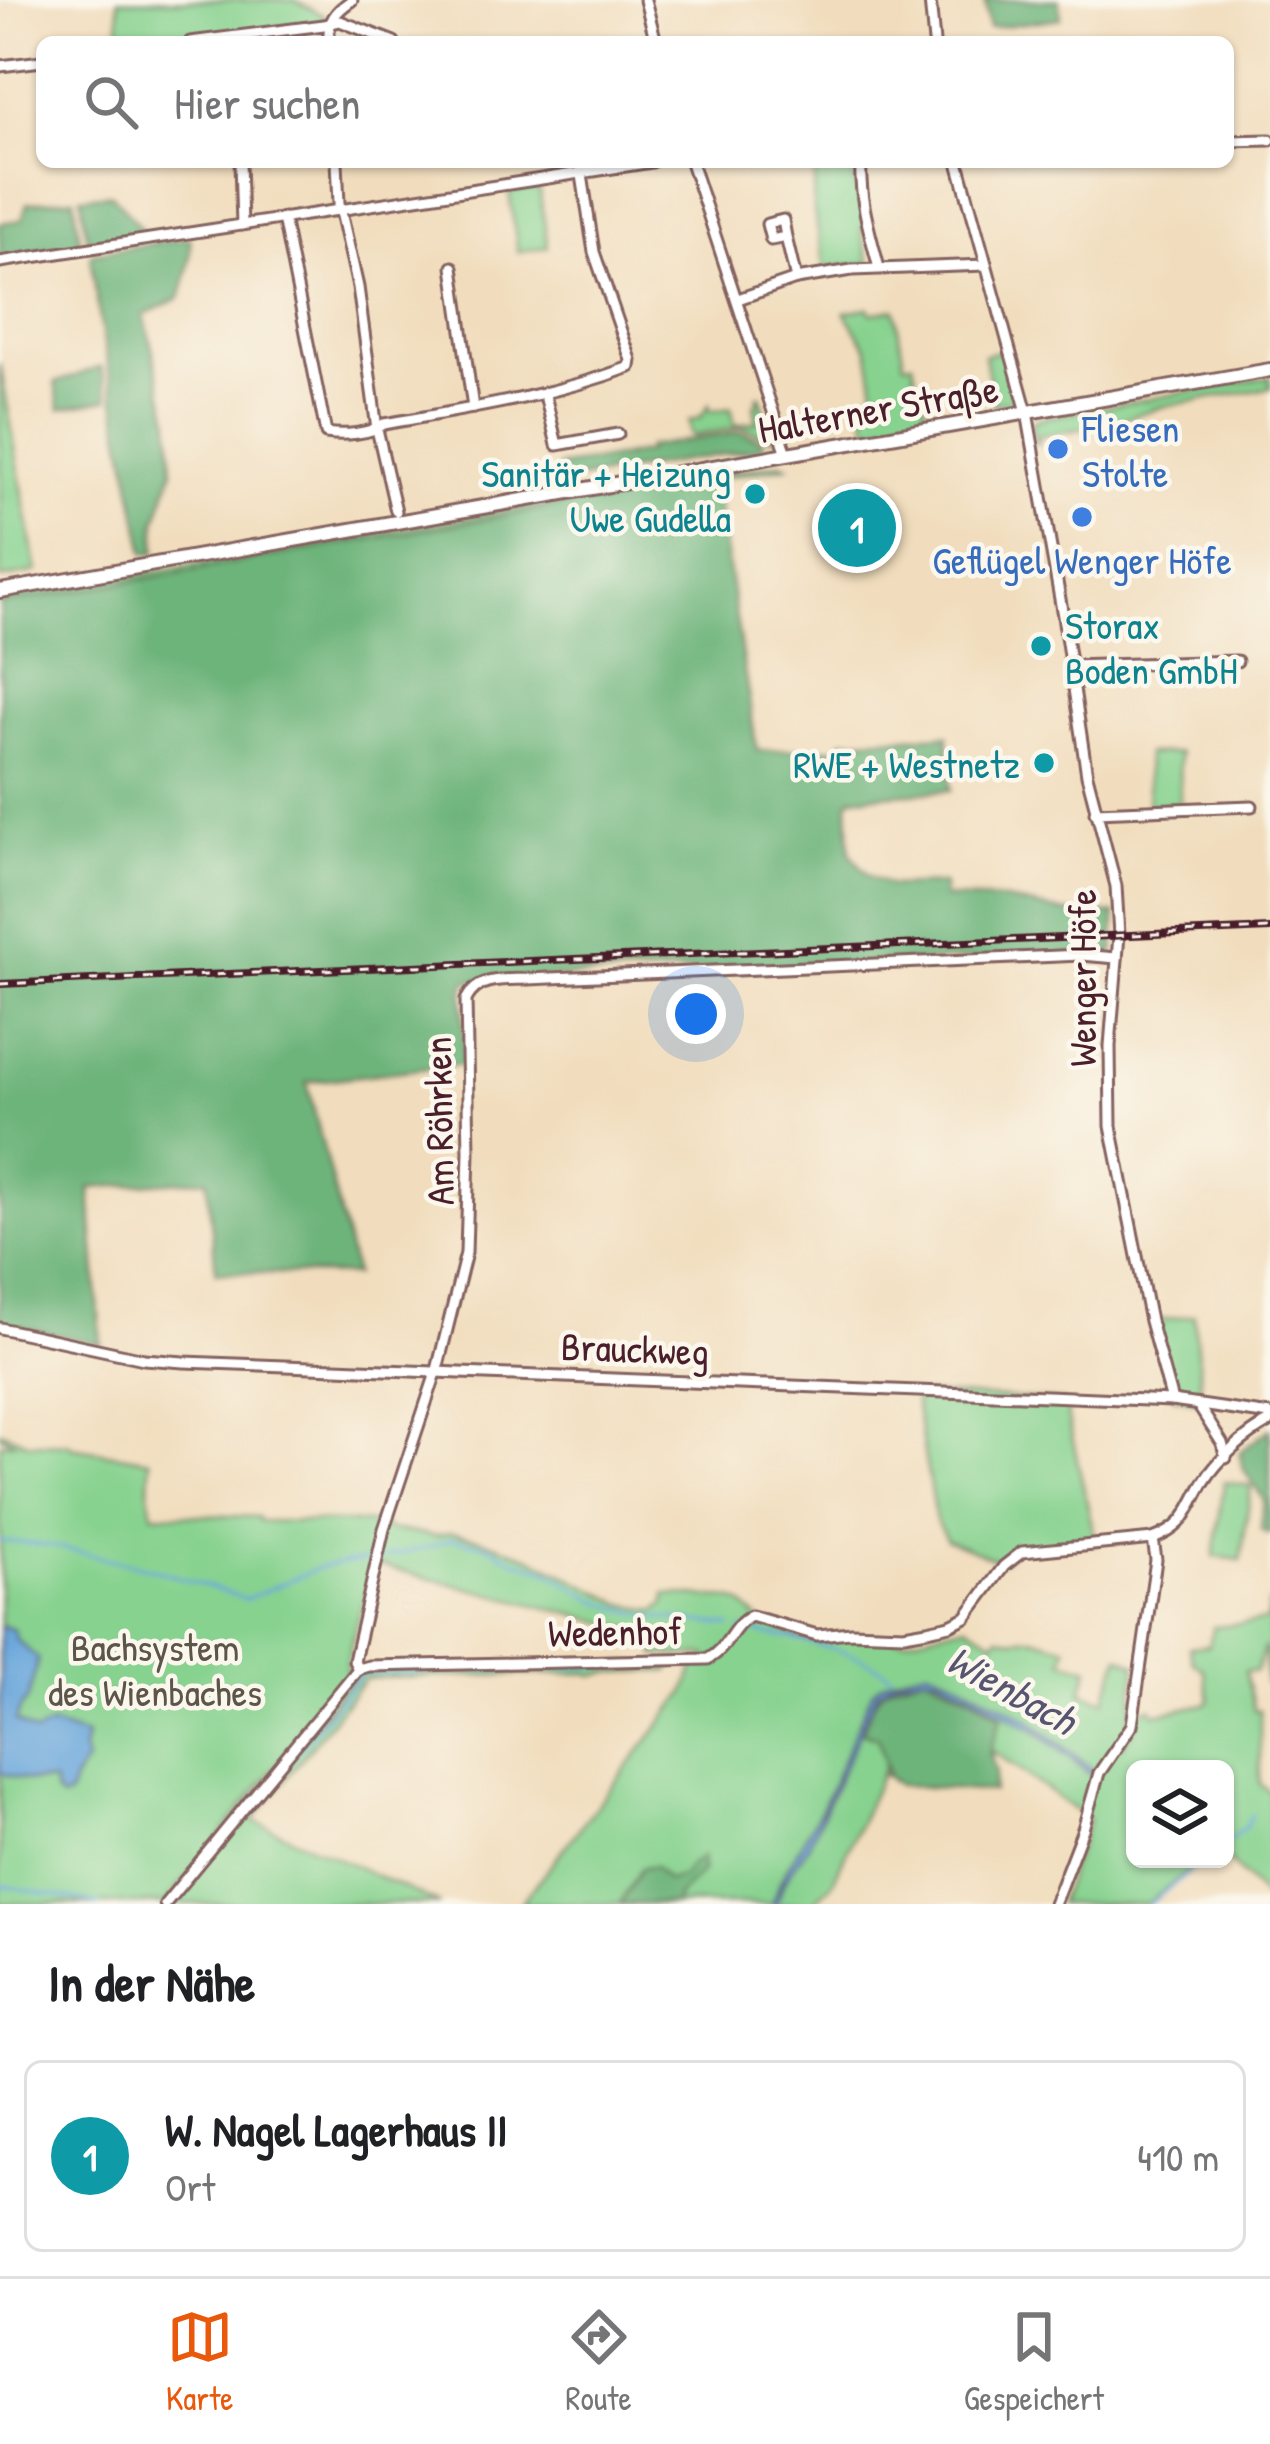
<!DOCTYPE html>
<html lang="de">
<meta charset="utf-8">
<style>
body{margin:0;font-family:"Patrick Hand",sans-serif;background:#f2f2f2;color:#202124}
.controls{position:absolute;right:36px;bottom:36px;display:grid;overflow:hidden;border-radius:18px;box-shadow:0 3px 9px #0004}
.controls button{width:108px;height:108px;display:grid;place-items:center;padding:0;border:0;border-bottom:3px solid #e0e0e0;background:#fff;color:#202124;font:60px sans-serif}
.you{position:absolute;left:696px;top:1014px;width:42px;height:42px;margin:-30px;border:9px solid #fff;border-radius:50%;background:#1a73e8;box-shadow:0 0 0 18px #1a73e833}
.badge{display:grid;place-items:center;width:78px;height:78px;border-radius:50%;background:#ea580c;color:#fff;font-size:39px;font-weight:700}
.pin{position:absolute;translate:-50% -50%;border:6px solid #fff;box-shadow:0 3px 12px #0006}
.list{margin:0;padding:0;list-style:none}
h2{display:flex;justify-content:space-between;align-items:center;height:156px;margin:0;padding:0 48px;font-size:51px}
h2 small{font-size:39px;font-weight:400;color:#757577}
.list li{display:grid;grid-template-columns:78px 1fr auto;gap:36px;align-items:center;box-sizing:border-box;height:192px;margin:0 24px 24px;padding:0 24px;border:3px solid #e0e0e0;border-radius:18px}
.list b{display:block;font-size:45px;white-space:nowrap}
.list p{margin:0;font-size:39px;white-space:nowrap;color:#757577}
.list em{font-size:39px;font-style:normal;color:#757577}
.icon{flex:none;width:66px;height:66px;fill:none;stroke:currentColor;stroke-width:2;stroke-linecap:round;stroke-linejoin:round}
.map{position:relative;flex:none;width:1270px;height:1904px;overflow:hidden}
.search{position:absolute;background:#fff;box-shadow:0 3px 9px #0004;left:36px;right:36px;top:36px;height:132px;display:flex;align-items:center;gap:30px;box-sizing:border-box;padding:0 42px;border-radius:18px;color:#757577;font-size:45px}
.sheet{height:372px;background:#fff}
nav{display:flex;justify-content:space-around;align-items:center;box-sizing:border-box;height:168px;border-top:3px solid #e0e0e0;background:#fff;font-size:33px;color:#757577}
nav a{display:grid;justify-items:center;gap:6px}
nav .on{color:#ea580c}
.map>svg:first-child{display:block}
.green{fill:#87d28f;stroke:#68785d;stroke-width:3}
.forest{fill:#6db47a;stroke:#5c6a52;stroke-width:3}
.water{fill:#6aa7db;stroke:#5a6383;stroke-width:3}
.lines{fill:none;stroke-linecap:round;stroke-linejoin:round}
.stream{stroke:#6aa7db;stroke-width:3}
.minor-casing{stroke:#84625e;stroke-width:15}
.secondary-casing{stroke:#84625e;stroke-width:18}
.minor{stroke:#fff;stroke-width:9}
.secondary{stroke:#fff;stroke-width:12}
.rail-casing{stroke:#4a1f2b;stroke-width:8}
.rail{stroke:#fbf7ec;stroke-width:3;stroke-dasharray:9;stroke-linecap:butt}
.shop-dot{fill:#3f7fe0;stroke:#fbf7ec;stroke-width:4.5}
.culture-dot{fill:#0f9aa8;stroke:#fbf7ec;stroke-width:4.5}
.labels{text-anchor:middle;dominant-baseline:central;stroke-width:9;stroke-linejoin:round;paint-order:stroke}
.street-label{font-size:39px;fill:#4a1f2b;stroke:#fbf7ec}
.shop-label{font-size:39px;fill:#366cbe;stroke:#fbf7ec;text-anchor:start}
.culture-label{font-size:39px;fill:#0d838f;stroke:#fbf7ec;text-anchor:end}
.park-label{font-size:39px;fill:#5c5549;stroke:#fbf7ec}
.water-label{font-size:42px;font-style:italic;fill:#575571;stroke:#fbf7ec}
</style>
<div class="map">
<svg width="1270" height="1904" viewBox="0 0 1270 1904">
<rect width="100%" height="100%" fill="#fbf7ec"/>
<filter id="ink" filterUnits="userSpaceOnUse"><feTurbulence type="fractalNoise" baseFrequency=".00833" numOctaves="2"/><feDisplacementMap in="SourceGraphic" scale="24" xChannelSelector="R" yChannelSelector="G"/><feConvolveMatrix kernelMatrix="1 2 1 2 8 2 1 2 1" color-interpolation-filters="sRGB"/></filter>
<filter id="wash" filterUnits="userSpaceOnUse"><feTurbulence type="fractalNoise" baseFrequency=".004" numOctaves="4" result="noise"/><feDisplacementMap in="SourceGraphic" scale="48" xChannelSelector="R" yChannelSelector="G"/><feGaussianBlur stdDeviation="2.7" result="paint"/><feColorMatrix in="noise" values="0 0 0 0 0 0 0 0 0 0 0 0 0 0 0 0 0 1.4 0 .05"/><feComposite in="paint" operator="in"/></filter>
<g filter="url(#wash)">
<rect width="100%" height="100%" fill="#f1ddbd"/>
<g class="green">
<path d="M118,0h176l30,16v6l-164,20h-40z"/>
<path d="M816,162h39l-1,20 4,1 7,45 -4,2 9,33 -45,5 -12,-62z"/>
<path d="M539,188l9,59 -30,5 -9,-60z"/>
<path d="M869,308l2,5 24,-4 9,54 9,-1 4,23 4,1 7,33 -60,10 -6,-33 11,-2 2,-5 -7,-40 -23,-37z"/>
<path d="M1003,350l14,50 -24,4 -9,-49z"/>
<path d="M0,363l37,209 -37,7z"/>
<path d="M1270,377v11l-105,18 -63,19 -63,11 -1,8 -2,-1 -5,-19 6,-5z"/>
<path d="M760,396l14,43 -33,-12 -48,9 -3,-3 -1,-12 11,-3 9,-13 1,7 21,-4 4,17 22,-3 -3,-18 4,-1 -1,-6z"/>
<path d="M780,463l7,3 -787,138v-6z"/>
<path d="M1179,753l1,51 -32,2 -2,-52z"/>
<path d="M1194,1315l8,87 -27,-5 -21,-76z"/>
<path d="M922,1394l142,7 32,142 -69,3 -13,4 -12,12 -55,-22 -11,-18 -21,-121z"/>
<path d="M0,1431l29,12 41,1 1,3 79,13 -1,33 4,21 105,3 1,4 123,2 5,6 49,7 14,-3 27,5 53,19 93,47 33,7 9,-7 1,-10 65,5 11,4 18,18 41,17 14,2 43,-5 47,4 62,-15 28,17 3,-5 16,3 19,-2 34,10 -4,13 26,8 -7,24 23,8 15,-44 16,8 -4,47 -10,36 10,-14 6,-22 14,-3 3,6 51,-10 4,-4 -6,-30 -11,-8 -4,-15 20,-2 4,-18 53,-6 4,-20v81h-5v-36l-9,25h-11l9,39 6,1v73l10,8v112l-41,-43 -13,-2h9v-90h-90v90h69l-57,45h-89l31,-84 -97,-69 -4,32 -96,-2 -8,-15 -2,6 4,4 -5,-1 -49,109 -17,17 2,3h-297l166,-212 9,-27 -24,1 -2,5 -60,1 -15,4 -6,-3 -223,5 -112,142 187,84h-270l180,-224 13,-10 337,-8 -1,3 6,2 2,-2 -1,-9 -50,-1 -1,-20 -282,-71 -27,101 2,9 -6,9 -177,221h-165v-461l13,-1 -13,-7z"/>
<path d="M1224,1482l27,4 -10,74 -27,-3z"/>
</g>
<g class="forest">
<path d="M985,0h74l2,18 -72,10z"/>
<path d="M112,194l34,41 -55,8 -4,-3 -6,-43z"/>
<path d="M74,198l6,43 -3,4 -77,12v-34l22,-3 5,-17z"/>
<path d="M190,238c3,15 -5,44 -10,60l-36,17 26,106 3,49 -17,52v30l-11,2 -42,-215 -13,-82 3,-4z"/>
<path d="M101,367l7,32 -48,10 -5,-26z"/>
<path d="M740,432l22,8 2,4 -10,5 -193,33 -2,-15 88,-15v-5z"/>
<path d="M714,479l43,272 82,-3 4,-8 105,-5 3,55 -99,7 -4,5 2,51 18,22 23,11 52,-2 1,14 60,2 64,13 47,1 -1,39 -647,28 -4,11 1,72 -157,18 48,193 -139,-3 -9,-93 -117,9 11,156 -101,-22v-718z"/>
<path d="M1270,1429v105l-9,-4 3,-30 -20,-30 -4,-18z"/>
<path d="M925,1675l47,21 30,20 -13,37 7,18 -3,21 -94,-7 -10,-8 -11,-39 -16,-6c17,-44 15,-45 63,-57z"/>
<path d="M702,1857v15l-25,25 -2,7h-55l21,-36 13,-1 13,14 15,-4 8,-12z"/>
</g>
<g class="water">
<path d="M3,1626l11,4 2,9 22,20 -10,40 -8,10 -4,12 19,12 17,-8 34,11 -3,14 3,12 -11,16 -6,18 -7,3 -7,-5 -2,-12 -23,-1 -30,-8v-146z"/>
<path d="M928,1669l27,10 76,42 66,52 -2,5 -60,-48 -15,-7 -50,-31 -32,-15 -13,-2 -28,4 -20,14 -68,151 -26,40 -7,20h-5l11,-26 40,-71 50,-115c17,-17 33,-18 56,-23z"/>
</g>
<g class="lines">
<g class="stream">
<path d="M0,1541l53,5 100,23 93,30 75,-32 46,-7"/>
<path d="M382,1558l51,-12 18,-7 34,6 29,15 31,10 53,31 16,6 35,9 82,10"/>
<path d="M741,1630c50,8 108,16 150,45"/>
<path d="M711,1663l8,-5 7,-8"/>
<path d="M1225,1844l21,-18 6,-11"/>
<path d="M0,1885l100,19"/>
<path d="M179,1894l183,-221 293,-8"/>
<path d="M1149,1904l57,-45"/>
</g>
</g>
</g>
<g filter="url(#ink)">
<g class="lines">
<defs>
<g id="minor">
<path d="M645,0l11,42"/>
<path d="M930,0l4,42"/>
<path d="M190,42l134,-17 16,-4 54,21"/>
<path d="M329,42c-2,-22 7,-31 23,-42"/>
<path d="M0,66l42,-5"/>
<path d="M1228,141l42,-1"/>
<path d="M240,162l2,63"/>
<path d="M337,162l2,41 19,84 19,142 19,82"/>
<path d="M691,162l96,292"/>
<path d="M861,162c-2,37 9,71 18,106"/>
<path d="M958,162l69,250 36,204 24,159 29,111 3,49 -9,111 1,80 39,195 22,80"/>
<path d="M283,218l43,215c17,3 44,1 58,-9 83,-15 166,-27 246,-57l1,-7 -37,-108 -14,-90"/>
<path d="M783,220l3,17 -15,3 -4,-16z"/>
<path d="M786,237l10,42"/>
<path d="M0,262l652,-100"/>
<path d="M453,267l20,141"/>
<path d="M738,299l58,-20 56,-9 134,-5"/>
<path d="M545,395l12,50 61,-11"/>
<path d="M1070,666l167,-5"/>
<path d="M1095,812l157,-6"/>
<path d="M0,1328l144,31 40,3 988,39 98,14"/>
<path d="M1198,1405l24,38 4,15"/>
<path d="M358,1669l-4,-8 30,-132 53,-159 29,-117 3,-101 -3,-152c12,-24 38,-20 62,-21l553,-24 36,3"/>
<path d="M165,1904l193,-235 11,-3 339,-7c20,-10 24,-34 43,-43l66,19 34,-3 53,2 23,-4 23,-5 16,-8 38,-51 18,-14 131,-13c34,-13 34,-29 51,-57 14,-23 43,-48 66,-60"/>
<path d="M1054,1904l29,-75 16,-56 33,-48 24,-165 -3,-21"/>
</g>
<path id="secondary" d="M0,591l1270,-221"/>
</defs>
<use href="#minor" class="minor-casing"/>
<use href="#secondary" class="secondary-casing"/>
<use href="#minor" class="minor"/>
<use href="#secondary" class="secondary"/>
<defs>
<path id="rail" d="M0,984l1270,-55"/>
</defs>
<use href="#rail" class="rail-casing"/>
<use href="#rail" class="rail"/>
</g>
</g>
<g class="shop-dot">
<circle cx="1058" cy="449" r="12"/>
<circle cx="1082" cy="517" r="12"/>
</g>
<g class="culture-dot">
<circle cx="755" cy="494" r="12"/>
<circle cx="1041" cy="646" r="12"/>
<circle cx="1044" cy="763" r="12"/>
</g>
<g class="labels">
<g class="street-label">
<text transform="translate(878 408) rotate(-10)">Halterner Straße</text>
<text transform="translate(1081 978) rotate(-90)">Wenger Höfe</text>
<text transform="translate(438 1121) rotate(-91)">Am Röhrken</text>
<text transform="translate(635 1348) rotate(2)">Brauckweg</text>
<text transform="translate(615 1631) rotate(-1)">Wedenhof</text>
</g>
<g class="shop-label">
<text x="1082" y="427">Fliesen<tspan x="1082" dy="45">Stolte</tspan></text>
<text x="1082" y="559" text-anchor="middle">Geflügel Wenger Höfe</text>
</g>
<g class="culture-label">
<text x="731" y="472">Sanitär + Heizung<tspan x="731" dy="45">Uwe Gudella</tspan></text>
<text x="1065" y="624" text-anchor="start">Storax<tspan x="1065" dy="45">Boden GmbH</tspan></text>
<text x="1020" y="763">RWE + Westnetz</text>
</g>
<g class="park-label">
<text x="155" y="1646">Bachsystem<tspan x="155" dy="45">des Wienbaches</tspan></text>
</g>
<g class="water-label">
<text transform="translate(1012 1689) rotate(29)">Wienbach</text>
</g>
</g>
</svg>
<div class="controls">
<button><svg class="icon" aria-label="layers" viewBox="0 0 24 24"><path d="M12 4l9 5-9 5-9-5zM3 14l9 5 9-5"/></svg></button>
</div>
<div class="you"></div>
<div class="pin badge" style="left:857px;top:528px;background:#0f9aa8">1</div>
<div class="search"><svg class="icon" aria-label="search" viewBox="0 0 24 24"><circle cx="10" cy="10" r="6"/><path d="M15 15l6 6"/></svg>Hier suchen</div>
</div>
<section class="sheet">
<h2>In der Nähe<small></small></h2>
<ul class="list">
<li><span class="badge" style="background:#0f9aa8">1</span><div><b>W. Nagel Lagerhaus II</b><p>Ort</p></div><em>410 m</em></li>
</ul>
</section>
<nav>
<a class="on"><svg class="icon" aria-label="map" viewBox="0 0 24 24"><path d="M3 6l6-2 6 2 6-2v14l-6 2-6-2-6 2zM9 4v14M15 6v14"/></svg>Karte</a>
<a><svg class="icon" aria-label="directions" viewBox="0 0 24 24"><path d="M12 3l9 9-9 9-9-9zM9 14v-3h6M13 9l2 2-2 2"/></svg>Route</a>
<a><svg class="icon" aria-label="saved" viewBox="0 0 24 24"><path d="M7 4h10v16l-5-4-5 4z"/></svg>Gespeichert</a>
</nav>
